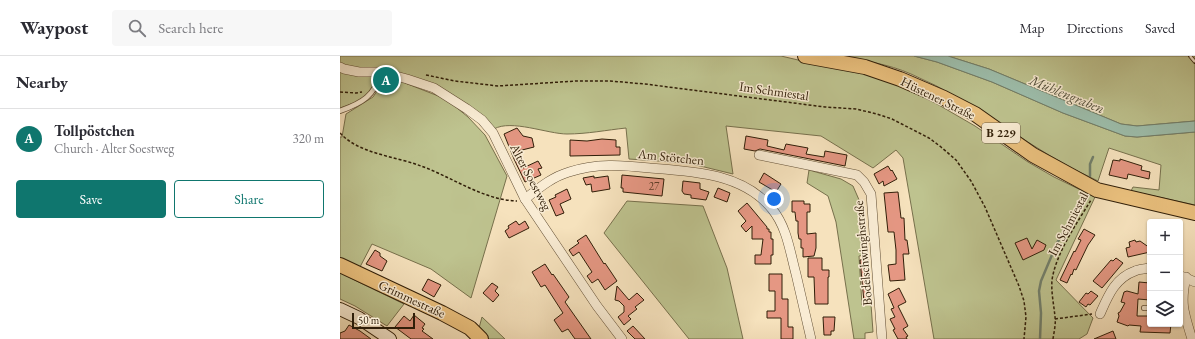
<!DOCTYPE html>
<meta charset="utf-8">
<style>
body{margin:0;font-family:"EB Garamond",serif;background:#f7f7f7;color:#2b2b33}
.controls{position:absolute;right:12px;bottom:12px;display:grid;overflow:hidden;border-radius:4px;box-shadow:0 1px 3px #0004}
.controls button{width:36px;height:36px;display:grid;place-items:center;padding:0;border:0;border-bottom:1px solid #e1e1e2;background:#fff;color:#2b2b33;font:20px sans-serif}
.scale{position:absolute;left:12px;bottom:10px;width:63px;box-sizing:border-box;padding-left:4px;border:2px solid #301e08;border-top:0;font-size:11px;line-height:14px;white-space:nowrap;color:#301e08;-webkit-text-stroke:3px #f9ecd4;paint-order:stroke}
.you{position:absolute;left:434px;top:143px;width:14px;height:14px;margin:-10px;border:3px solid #fff;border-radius:50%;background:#1a73e8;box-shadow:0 0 0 6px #1a73e833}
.badge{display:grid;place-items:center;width:26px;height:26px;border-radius:50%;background:#0f766e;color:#fff;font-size:13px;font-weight:700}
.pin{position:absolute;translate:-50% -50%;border:2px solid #fff;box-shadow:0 1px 4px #0006}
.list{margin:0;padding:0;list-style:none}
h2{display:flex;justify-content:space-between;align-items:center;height:52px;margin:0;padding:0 16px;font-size:17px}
h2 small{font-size:13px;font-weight:400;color:#7c7c81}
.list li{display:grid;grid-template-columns:26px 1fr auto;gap:12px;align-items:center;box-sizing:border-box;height:60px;padding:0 16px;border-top:1px solid #e1e1e2}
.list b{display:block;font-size:15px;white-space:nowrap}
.list p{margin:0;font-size:13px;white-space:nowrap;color:#7c7c81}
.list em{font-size:13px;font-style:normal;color:#7c7c81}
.actions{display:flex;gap:8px;padding:12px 16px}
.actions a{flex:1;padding:9px 0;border:1px solid #0f766e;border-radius:4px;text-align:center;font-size:14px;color:#0f766e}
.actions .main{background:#0f766e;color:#fff}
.icon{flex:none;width:22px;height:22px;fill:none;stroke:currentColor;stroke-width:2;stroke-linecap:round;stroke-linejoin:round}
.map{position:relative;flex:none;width:855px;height:283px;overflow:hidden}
header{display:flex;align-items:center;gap:24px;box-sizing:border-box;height:56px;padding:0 20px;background:#fff;border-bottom:1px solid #e1e1e2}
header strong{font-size:19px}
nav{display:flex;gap:22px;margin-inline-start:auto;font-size:14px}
.search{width:280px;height:36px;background:#f7f7f7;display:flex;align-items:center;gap:10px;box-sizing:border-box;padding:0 14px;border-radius:4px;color:#7c7c81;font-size:15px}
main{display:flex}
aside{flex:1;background:#fff}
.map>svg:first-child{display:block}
.green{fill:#bec38f;stroke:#77704c}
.water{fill:#9dbeac;stroke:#717e6a}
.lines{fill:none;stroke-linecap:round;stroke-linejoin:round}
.stream{stroke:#717e6a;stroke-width:2.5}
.building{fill:#e59783;stroke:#301e08}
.service-casing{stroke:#624f35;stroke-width:6}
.minor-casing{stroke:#624f35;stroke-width:10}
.secondary-casing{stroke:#301e08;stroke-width:14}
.primary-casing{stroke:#301e08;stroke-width:16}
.path{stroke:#301e08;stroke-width:1.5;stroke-dasharray:3 2;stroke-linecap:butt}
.service{stroke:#f9ecd4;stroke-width:4.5}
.minor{stroke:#f9ecd4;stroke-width:9}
.secondary{stroke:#f9ecd4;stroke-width:12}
.primary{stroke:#ebc17e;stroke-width:14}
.rail-casing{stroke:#301e08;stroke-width:4}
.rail{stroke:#f9ecd4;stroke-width:2.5;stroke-dasharray:8;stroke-linecap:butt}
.labels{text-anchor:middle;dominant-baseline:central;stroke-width:3;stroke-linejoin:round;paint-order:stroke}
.number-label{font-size:11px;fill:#5d3c27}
.shield{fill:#f9ecd4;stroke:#6c5c45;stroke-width:1}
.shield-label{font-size:12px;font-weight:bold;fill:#301e08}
.street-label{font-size:13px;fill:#301e08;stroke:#f9ecd4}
.water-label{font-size:14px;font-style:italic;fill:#514e39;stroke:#f9ecd4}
</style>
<header>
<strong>Waypost</strong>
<div class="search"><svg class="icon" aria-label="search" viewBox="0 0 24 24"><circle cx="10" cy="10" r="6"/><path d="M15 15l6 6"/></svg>Search here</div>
<nav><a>Map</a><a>Directions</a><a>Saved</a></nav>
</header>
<main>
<aside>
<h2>Nearby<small></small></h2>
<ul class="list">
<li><span class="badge">A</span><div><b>Tollpöstchen</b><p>Church · Alter Soestweg</p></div><em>320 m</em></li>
</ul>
<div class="actions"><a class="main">Save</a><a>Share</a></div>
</aside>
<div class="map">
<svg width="855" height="283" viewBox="0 0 855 283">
<rect width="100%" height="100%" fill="#f6e2bd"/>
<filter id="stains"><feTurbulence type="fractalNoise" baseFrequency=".005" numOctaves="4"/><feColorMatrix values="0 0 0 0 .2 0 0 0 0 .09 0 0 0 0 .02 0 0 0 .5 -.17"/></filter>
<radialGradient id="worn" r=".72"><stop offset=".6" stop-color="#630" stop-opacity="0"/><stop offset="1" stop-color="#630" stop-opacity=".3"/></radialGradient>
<g class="green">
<path d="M0,0h441l30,7 50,9 34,11 42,21 38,22 53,36 26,15 41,20 -39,83 37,38 -6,16 -8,5h-145l-31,-181 -7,-8 -23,18 -52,-32 -95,-10 7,48 -45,-11 -59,-4 -3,-31c-19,2 -39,6 -59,6 -19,0 -56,-15 -73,-5l-40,-32 -49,-14 41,16 22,18 17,18 22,41 -36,122 -40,-29 -59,-25 -12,23 -20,-8v-122h2l4,-23 27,-17 4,-6 -8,2 -10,8 -19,7z"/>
<path d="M497,0h77l23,6 55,20 71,31 62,23 12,1 58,-5v73l-64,-14 2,-4 26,3 2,-25 -52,-17 -11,33c-66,-29 -120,-79 -187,-107 -22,-10 -50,-14 -74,-18z"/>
<path d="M608,0h247v65l-58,5 -16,-2 -132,-55z"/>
<path d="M469,114l32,9 12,7 10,23 3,46 -7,1 3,49 9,-1 2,28 -8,1v6h-11l-18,-117 -8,-26 -21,-13z"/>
<path d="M287,145l76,5 24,62 16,71h-54l-85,-106z"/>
<path d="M0,217l64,31 -17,22 -32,-20 -15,-7z"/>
<path d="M142,261l23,22h-29z"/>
</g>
<path class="water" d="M574,0h34l41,13 132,55 16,2 58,-5v11l-58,5 -12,-1 -62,-23 -71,-31 -55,-20z"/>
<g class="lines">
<g class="stream">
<path d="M750,120v-12l3,-7"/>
<path d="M700,283l1,-26 -2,-22 2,-10 16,-38 20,-32 6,-17"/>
</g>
</g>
<g class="building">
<path d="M177,72l6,8 9,2 2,9 -16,4 5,17 15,-7 4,7 -4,1 3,6 -16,7 -11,-23 -10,-25z"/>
<path d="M406,80l22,4 -1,6 17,4 2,-6 22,4 -2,6 18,3 1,-6 22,4 -2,11 -85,-17 -5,2 -11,-2z"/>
<path d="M262,83l14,1v7h4v8l-50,1v-16l17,1z"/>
<path d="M780,103l22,7 -1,4 9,2 -1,7 -21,-5 -1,5 -18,-4 4,-15 7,1z"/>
<path d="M548,110l3,5 1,-1 5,9 -13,7 -1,-5 -4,3 -5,-10z"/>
<path d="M424,117l17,11 -5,8 -17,-10z"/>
<path d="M282,119l42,4 -2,17 -39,-4v-4h-2z"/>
<path d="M254,120v2l14,-2 2,13 -18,3 -1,-8 -5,1 -3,-7z"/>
<path d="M343,125l17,2v6l9,3 -3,8 -15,-2v-3l-7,-1 -2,-3z"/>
<path d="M378,132l12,5 -3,9 -13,-5z"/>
<path d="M227,133l4,10 -11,5 4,9 -8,3 -7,-16 7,-3 -1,-2z"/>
<path d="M558,136l3,26h3l1,22h2l2,14h-6l2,26 -15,1 -2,-16 8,-1v-14l-2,-18h-6l-4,-39z"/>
<path d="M452,145h12v3h6v8h-3v22l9,-1v15l-2,8 -11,1v-9h-2v-9h-2l-1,-6v-12h-2l-1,-9h-3z"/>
<path d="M407,147l20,24v2h2v3h2v7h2v16h-2v9h-16v-9h6l2,-16h-11v-13l-6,6 -5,-6 5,-5 -8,-10z"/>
<path d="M176,165l3,4 6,-4 4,7 -20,10 -4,-7 4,-3 -1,-2z"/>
<path d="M744,173l11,6 -7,10 -12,25 -2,-1 -2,6 -1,-1 -4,9 -7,-3 14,-29 1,1 6,-12 -3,-1z"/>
<path d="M246,179l18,29 1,-1 12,18 -12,9 -7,-11 -6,4 -5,-7 5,-4 -13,-20 -6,4 -4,-6 10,-7 -2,-2z"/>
<path d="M687,182l5,11 5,-9 9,5 -2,5 -21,10 -8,-17z"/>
<path d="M795,184l1,2 4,-1 10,7v4l-22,5 -2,-9 4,-1 -1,-5z"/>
<path d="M35,194l5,3v3l7,5 -5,10 -16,-7z"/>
<path d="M468,202h14v12h7v7h-1v27h-13l-1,-27h-6z"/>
<path d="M776,202l7,5 -21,25 -9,-7 18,-21 2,1z"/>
<path d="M528,203l3,42 -7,1 -4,-42z"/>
<path d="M205,208l7,11 1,-1 16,23 -4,5 26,37h-16l-7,-10 -6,3 -8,-12 9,-7 -18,-28 -4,2 -9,-15z"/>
<path d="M429,218h13v25h6v28h5v12h-12v-21h-14v-7h8v-20h-6z"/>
<path d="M88,223l13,6 -7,12 -12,-7z"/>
<path d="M799,226l11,1v17l-12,-1 -1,17h12l1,8h21l-1,9 -30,-1 1,-6 -12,-1 -1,1 -11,-4 2,-6 -1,-3 2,-1 5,-9 -4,-1 3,-10 3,-1 11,3z"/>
<path d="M152,227l6,4 -3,4 4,4 -6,7 -10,-9z"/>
<path d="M277,230l12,14 8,-7 7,7 -9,7 2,2 -9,7 3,3 -7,6 -6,-8 6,-5v-6l-5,-5 -4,-1z"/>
<path d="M559,232l7,14 -8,4 10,20 -5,3 5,7 -2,1 1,2h-9l-5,-9 2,-1 -5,-10 5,-2 -4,-8 3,-1 -6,-14z"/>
<path d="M751,235l7,5 -8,9 -2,-1 -2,3 -7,-5 7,-9 2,1z"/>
<path d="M74,259l11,9 -3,4 2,1 -2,2 11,8h-22l-16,-12 9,-11 6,5z"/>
<path d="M483,261h12l-1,14h-3v4h-7z"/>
<path d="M9,269l11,6 11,8h-31v-6l5,-2z"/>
<path d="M293,270l12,13h-10l-8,-8z"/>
<path d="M773,275l3,8h-22z"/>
</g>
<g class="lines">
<defs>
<g id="service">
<path d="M0,55c22,-8 35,-15 41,-39"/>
<path d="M804,252h6"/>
</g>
<g id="minor">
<path d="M0,11l4,2 15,3h22l26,7 27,9 33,21 15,11 11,13 32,66 72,107 25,33"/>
<path d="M419,99l98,20 7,7 7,12 11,145"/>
<path d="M185,143c14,-11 27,-22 44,-27 27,-9 53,-7 81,-4 41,3 93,5 122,41 15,18 18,43 24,65 5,22 10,43 15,65"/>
<path d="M841,220l14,6"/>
<path d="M846,221c-6,27 -2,36 6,62"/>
<path d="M760,258c8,-18 15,-36 35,-43 4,-2 10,-2 15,-3"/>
</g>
<path id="secondary" d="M0,253l19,9 31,21"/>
<g id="primary">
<path d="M465,0l60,11 35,12 44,19 31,16 58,41 64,35 98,23"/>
<path d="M0,209l102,48 28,15 11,11"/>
</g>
</defs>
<use href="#service" class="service-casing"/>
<use href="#minor" class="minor-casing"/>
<use href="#secondary" class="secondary-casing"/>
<use href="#primary" class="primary-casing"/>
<g class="path">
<path d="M86,19l29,6 43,5 78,-5h34l35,3 180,23 31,2 21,5 15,5 37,19 12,9 15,13 15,21 14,26 34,79 5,15 2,16 -2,22"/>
<path d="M0,36l16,1 6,-1"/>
<path d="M0,77c19,21 55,23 81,33 31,11 62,34 96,35"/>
<path d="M715,263l37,-5"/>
<path d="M713,283c1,-7 3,-15 2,-22 -1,-12 -4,-24 -3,-37 4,-27 25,-57 39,-80"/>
</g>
<use href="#service" class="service"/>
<use href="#minor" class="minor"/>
<use href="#secondary" class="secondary"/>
<use href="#primary" class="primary"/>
<defs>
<path id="rail" d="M850,0l5,6"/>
</defs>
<use href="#rail" class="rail-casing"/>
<use href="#rail" class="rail"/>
</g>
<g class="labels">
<g class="number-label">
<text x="314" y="130">27</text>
</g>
<rect class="shield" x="642" y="67" width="38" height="20" rx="3"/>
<g class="shield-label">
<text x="661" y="77">B 229</text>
</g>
<g class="street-label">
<text transform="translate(434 35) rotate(8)">Im Schmiestal</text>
<text transform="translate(598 42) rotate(26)">Hüstener Straße</text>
<text transform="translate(331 101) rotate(6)">Am Stötchen</text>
<text transform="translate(191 121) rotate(62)">Alter Soestweg</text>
<text transform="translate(728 168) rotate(-62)">Im Schmiestal</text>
<text transform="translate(523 197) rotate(-95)">Bodelschwinghstraße</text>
<text transform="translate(72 243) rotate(25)">Grimmestraße</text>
</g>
<g class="water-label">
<text transform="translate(727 38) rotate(22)">Mühlengraben</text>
</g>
</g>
<rect width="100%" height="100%" filter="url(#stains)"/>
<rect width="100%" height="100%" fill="url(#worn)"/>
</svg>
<div class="controls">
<button>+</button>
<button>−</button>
<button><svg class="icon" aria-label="layers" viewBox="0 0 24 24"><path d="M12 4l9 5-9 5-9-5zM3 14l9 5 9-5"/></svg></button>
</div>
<div class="scale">50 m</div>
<div class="you"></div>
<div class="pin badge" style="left:46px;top:24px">A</div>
</div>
</main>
